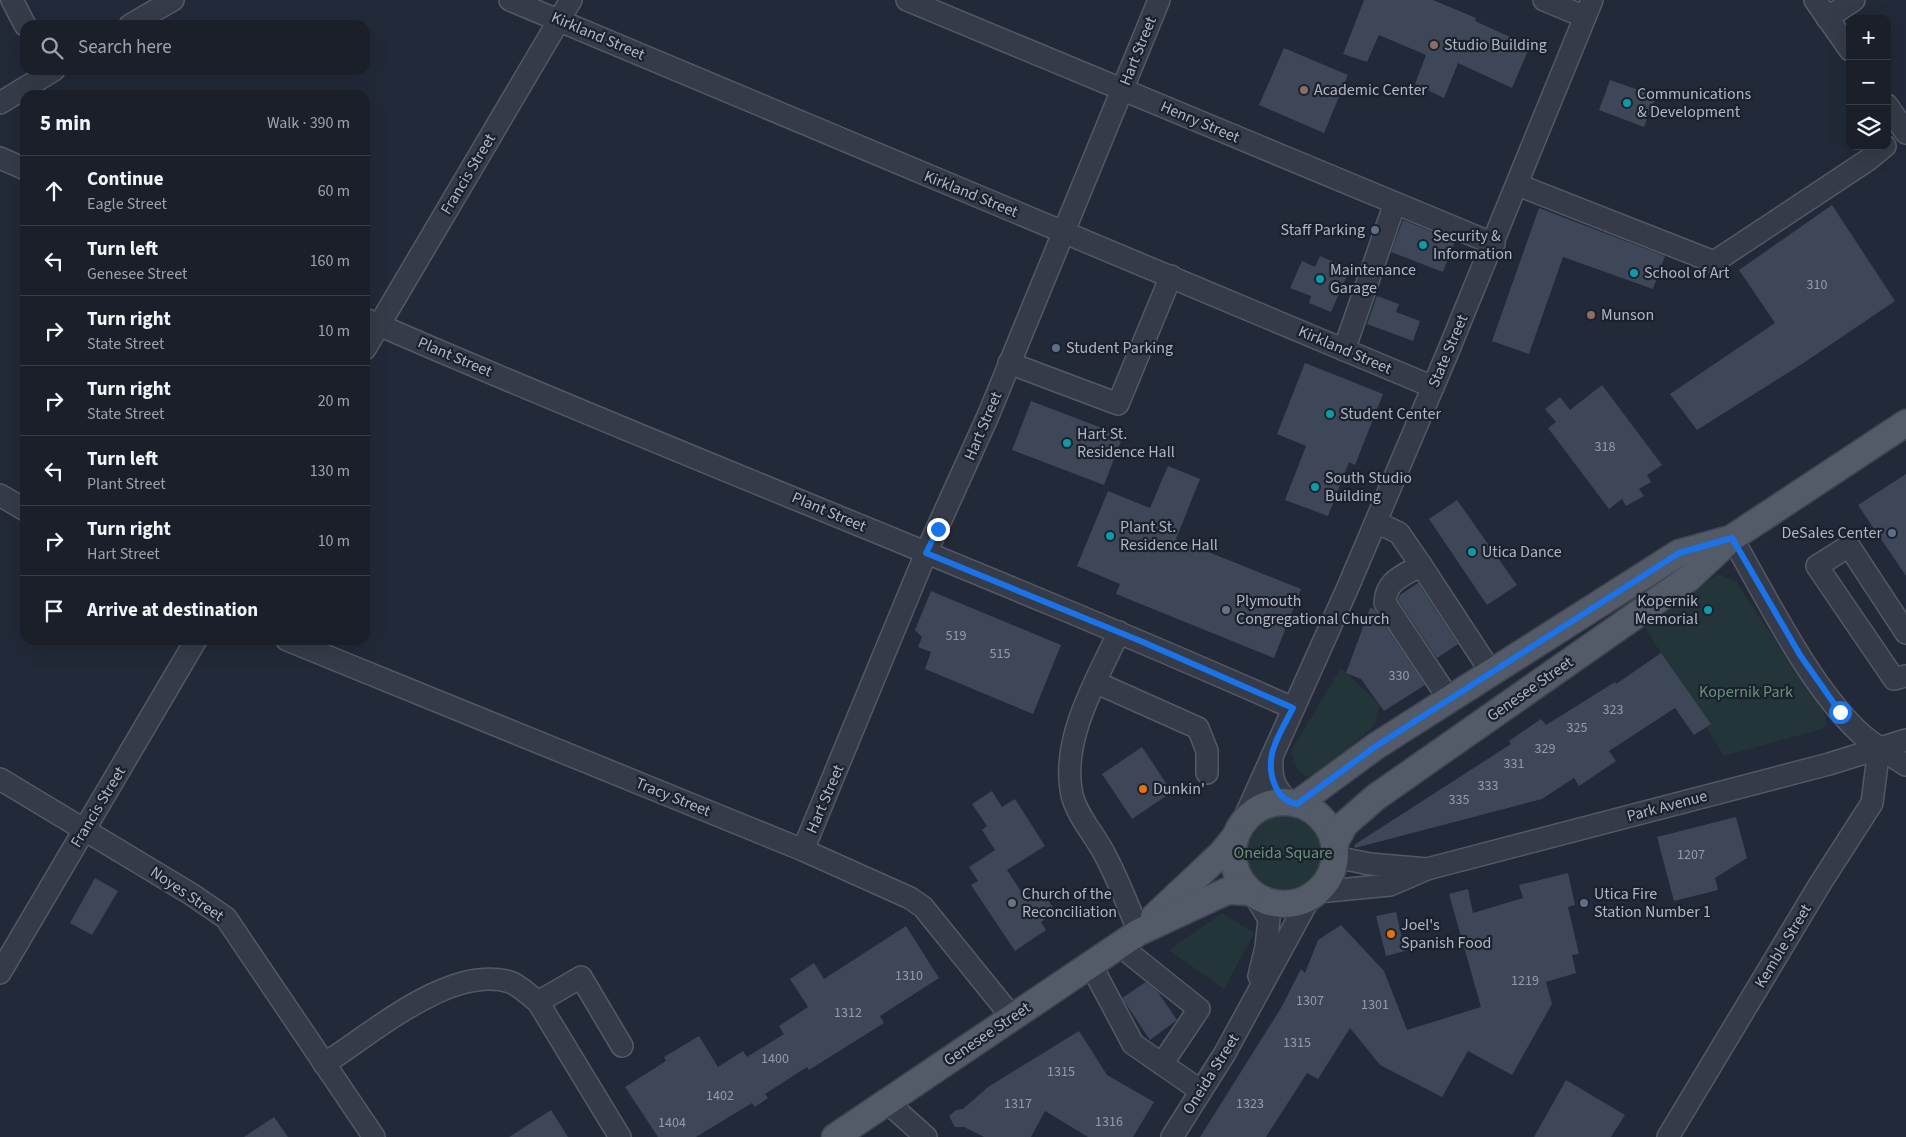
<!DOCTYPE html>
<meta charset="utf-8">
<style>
body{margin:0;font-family:"Source Sans 3",sans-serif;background:#272c36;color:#f1f3f6}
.controls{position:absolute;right:15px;top:15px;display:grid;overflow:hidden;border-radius:10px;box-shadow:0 5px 20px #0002}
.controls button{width:45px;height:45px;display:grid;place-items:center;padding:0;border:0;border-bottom:1px solid #383d47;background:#1a1f2a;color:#f1f3f6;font:25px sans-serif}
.stop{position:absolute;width:15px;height:15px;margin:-11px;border:4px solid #1a73e8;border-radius:50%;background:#fff}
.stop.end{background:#1a73e8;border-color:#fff;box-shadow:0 1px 5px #0008}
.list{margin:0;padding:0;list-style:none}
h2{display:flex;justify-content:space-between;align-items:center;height:65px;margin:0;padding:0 20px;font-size:21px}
h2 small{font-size:16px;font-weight:400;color:#9fa2a8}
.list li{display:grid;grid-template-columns:32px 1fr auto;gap:15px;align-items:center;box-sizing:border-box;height:70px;padding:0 20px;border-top:1px solid #383d47}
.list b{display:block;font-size:19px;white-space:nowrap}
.list p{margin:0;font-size:16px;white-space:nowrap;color:#9fa2a8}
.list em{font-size:16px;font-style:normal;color:#9fa2a8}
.icon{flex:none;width:28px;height:28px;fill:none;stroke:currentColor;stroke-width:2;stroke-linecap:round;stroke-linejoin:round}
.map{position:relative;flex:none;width:1906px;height:1137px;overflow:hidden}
.search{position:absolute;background:#1a1f2a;box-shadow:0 5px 20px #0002;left:20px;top:20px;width:350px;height:55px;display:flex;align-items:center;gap:12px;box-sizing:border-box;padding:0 18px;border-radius:15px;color:#9fa2a8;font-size:19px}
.panel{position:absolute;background:#1a1f2a;box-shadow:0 5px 20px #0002;left:20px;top:90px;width:350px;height:555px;border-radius:15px}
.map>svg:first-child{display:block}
.green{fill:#243539}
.building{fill:#3e4758}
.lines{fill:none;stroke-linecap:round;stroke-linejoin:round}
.minor-casing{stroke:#535966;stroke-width:24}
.major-casing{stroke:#3f4552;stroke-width:29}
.minor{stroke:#353b48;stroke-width:21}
.major{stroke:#535a68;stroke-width:26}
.route{stroke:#1a73e8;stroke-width:6}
.education-dot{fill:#8d6e63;stroke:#1b212d;stroke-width:2}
.culture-dot{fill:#0f9aa8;stroke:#1b212d;stroke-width:2}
.service-dot{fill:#5c6f8a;stroke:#1b212d;stroke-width:2}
.worship-dot{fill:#6b7280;stroke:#1b212d;stroke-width:2}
.food-dot{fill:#e8710a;stroke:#1b212d;stroke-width:2}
.labels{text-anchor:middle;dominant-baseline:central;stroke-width:4.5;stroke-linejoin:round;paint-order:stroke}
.number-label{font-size:14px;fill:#949aaa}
.street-label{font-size:16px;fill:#b0b6c5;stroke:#1b212d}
.poi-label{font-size:16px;fill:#b0b6c5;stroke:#1b212d;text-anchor:start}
.park-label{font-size:16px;fill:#689476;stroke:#1b212d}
</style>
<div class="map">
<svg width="1906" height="1137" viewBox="0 0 1906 1137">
<rect width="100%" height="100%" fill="#222938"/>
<g class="green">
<path d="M1721,575l15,7 88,131 3,10 -5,6 -98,27 -81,-132 72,-48z"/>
<path d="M1341,668l38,36 -4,21 -57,50 -14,1 -7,-8 -6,-17z"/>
<path d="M1273,803c29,-1 53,10 59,40 1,7 3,12 2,19 -3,15 -10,21 -22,30 -10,7 -18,13 -30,12 -22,-1 -57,-29 -49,-53 1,-6 6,-12 9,-17 11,-18 10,-23 31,-31z"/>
<path d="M1222,913l32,20 -30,56 -55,-39z"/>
</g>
<g class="building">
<path d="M1364,0h69l43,18 -1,3 55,25 -18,42 -54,-25 -14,35 -29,-14 11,-29 -47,-20 -12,27 -24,-8z"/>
<path d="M1284,48l64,27 -24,58 -65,-28z"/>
<path d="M1610,80l46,16 -12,31 -45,-17z"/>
<path d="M1832,205l63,96 -93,63 -105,66 -27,-36 105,-71 -36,-53z"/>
<path d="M1539,208l126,48 -12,33 -90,-32 -34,97 -37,-13z"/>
<path d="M1403,220l52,21 -12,31 -52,-20z"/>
<path d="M1320,256l30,13 -19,43 -22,-9 2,-7 -21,-8 12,-27 13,6z"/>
<path d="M1377,296l22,8 -3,8 24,9 -7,20 -46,-17z"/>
<path d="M1305,363l78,31 -28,71 -6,-3 -21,54 -43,-16 21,-54 -29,-12z"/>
<path d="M1602,385l60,80 -15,10 4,7 -12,7 5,7 -18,10 -4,-7 -13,10 -61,-81 8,-6 -11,-13 15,-12 10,13z"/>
<path d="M1031,401l92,35 -19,49 -92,-35z"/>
<path d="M1168,466l32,13 -24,60 125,50 -27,69 -158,-64 4,-10 -43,-18 31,-75 42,17z"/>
<path d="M1906,474v102l-48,-71z"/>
<path d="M1457,500l60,85 -30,20 -58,-86z"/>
<path d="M1418,583l40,61 -21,14 -39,-58 2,-5z"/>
<path d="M931,591l130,54 -28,69 -108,-45 6,-17 -13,-5 4,-10 -7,-7z"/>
<path d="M1370,608l4,1 51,76 -41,26 -23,-32 -15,-6z"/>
<path d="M1661,653l50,71 -17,11 -19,-27 -66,43 7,10 -37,25 -5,-8 -32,21 -187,49 -1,-3 157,-101 -2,-3 32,-22 5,6 69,-43 1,2z"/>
<path d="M1142,747l30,45 -40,27 -30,-45z"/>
<path d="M992,791l10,16 13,-8 30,47 -38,24 21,32 15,-10 13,20 -15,10 5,8 -31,21 -44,-66 7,-4 -9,-14 26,-17 -13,-20 5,-4 -15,-22z"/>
<path d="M1736,817l11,41 -32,20 3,12 -44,11 -17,-64z"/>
<path d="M1568,873l7,32 -7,2 11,47 -7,1 4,18 -30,9 6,22 -40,71 -44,-24 -26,46 -62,-32 -30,-37 -32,51 -11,-6 -41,64h-66l81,-129 20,-39 4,4 13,-33 23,-15 43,46 23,59 74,-23 -32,-113 19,-5 5,24 50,-15 -4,-13z"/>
<path d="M95,878l23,13 -26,44 -22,-12z"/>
<path d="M1396,912l9,39 -19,5 -10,-40z"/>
<path d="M906,926l33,52 -59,38 4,7 -75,47 -2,-3 -42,27 3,4 -13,9 -3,-4 -56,34h-38l-33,-50 41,-26 -2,-4 35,-21 19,31 25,-16 4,6 37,-23 -5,-8 29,-19 -18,-28 24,-16 10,16z"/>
<path d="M1146,982l12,10 19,28 -27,20 -28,-42z"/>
<path d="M1079,1031l28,44 47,27 -21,35h-45l-43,-26 -14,26h-47l-20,-10h-9l-6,-11 7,-6 7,-1 25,-22z"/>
<path d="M1566,1080l59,35 -14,22h-77z"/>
<path d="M551,1110l17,27h-59z"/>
<path d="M274,1117l14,20h-44z"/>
</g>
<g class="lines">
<defs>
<g id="minor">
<path d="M12,0l13,25"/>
<path d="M510,0l923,387"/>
<path d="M907,0l587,244"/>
<path d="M1544,0l41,17"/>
<path d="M1815,0l35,50"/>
<path d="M1827,18l27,-18"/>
<path d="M130,25l43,-25"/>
<path d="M0,103l54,-33"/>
<path d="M1887,105l19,28"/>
<path d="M0,158l25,11"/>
<path d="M1518,185l196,77 154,-102 17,-14"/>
<path d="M365,319c307,134 621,253 928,389"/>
<path d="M365,349l206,-349"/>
<path d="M1344,350l51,-147"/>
<path d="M1009,363l109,41 53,-128"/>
<path d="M0,495l25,15"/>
<path d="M1376,522l23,11 22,32"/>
<path d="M1732,538c35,60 77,147 127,194 14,13 31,23 47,33"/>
<path d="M1119,632c-22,47 -59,108 -47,163 5,21 23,40 33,60 13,24 23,51 34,77"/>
<path d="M1906,633l-57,-87 -32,20 77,113 12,-3"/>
<path d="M287,640l516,210 107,48 13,9 89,110"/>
<path d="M1095,682l103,46 9,23v22"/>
<path d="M1449,699l-64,-96c1,-23 18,-27 36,-38l70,107"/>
<path d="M1272,756c-1,23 1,31 18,47"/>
<path d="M0,779l191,115 35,24 148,219"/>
<path d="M1243,821l105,-234 99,-233 145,-354"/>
<path d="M803,850l123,-297 62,-137 171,-416"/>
<path d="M1335,857l35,7 57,5"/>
<path d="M1317,892l73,-7 37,-16 402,-105 77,-24"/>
<path d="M1255,896l14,23 -3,28 -7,29"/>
<path d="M1119,945l80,64 -37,55"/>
<path d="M1091,965l42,79 68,47"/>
<path d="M0,973l196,-333"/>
<path d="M324,1064c48,-30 126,-100 186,-82 9,3 20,14 28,20"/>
<path d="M887,1102l39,35"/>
<path d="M620,1137l-82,-135 43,-25 41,69"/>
<path d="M1172,1137l53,-84 85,-156"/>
<path d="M1668,1137l152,-253 52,-81 7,-55"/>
</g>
<g id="major">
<circle cx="1284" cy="853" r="51"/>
<path d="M1297,804l79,-58 303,-193 47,-13"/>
<path d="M1334,844l11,-20 31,-27 313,-219 43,-40 174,-115"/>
<path d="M1154,917l68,-64 13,-16"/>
<path d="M835,1137l304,-205 88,-41 23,1"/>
</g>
</defs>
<use href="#minor" class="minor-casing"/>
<use href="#major" class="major-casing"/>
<use href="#minor" class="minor"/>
<use href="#major" class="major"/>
</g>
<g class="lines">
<path class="route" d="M938,529l-12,24 217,89 150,66c-7,14 -18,31 -21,46 -4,20 3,46 25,50l79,-58 303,-193 53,-15 68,117 40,57"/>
</g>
<g class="education-dot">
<circle cx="1434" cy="45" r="5"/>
<circle cx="1304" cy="90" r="5"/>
<circle cx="1591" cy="315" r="5"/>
</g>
<g class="culture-dot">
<circle cx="1627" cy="103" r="5"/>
<circle cx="1423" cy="245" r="5"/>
<circle cx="1634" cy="273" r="5"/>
<circle cx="1320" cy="279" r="5"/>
<circle cx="1330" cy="414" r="5"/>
<circle cx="1067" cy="443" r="5"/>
<circle cx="1315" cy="487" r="5"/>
<circle cx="1110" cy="536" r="5"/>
<circle cx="1472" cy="552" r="5"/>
<circle cx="1708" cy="610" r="5"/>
</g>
<g class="service-dot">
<circle cx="1375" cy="230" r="5"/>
<circle cx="1056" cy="348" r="5"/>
<circle cx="1892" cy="533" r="5"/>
<circle cx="1584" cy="903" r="5"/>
</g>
<g class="worship-dot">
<circle cx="1226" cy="610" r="5"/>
<circle cx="1012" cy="903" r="5"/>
</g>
<g class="food-dot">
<circle cx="1143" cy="789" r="5"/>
<circle cx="1391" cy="934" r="5"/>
</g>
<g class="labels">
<g class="number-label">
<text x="1817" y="285">310</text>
<text x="1605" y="447">318</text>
<text x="956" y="636">519</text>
<text x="1000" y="654">515</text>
<text x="1399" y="676">330</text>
<text x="1613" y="710">323</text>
<text x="1577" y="728">325</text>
<text x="1545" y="749">329</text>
<text x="1514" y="764">331</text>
<text x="1488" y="786">333</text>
<text x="1459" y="800">335</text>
<text x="1691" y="855">1207</text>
<text x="909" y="976">1310</text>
<text x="1525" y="981">1219</text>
<text x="1310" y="1001">1307</text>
<text x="1375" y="1005">1301</text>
<text x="848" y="1013">1312</text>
<text x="1297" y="1043">1315</text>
<text x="775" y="1059">1400</text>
<text x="1061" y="1072">1315</text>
<text x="720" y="1096">1402</text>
<text x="1018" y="1104">1317</text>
<text x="1250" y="1104">1323</text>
<text x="1109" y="1122">1316</text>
<text x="672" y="1123">1404</text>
</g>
<g class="street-label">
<text transform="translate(598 36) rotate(23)">Kirkland Street</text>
<text transform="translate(1138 51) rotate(-68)">Hart Street</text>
<text transform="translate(1200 122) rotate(23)">Henry Street</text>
<text transform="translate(468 174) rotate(-59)">Francis Street</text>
<text transform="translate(971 194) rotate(22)">Kirkland Street</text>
<text transform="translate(1345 350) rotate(23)">Kirkland Street</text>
<text transform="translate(1448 351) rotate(-67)">State Street</text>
<text transform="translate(455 357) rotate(23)">Plant Street</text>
<text transform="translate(983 426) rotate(-67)">Hart Street</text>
<text transform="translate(829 512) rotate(23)">Plant Street</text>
<text transform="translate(1530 689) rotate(-35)">Genesee Street</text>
<text transform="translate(673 797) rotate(22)">Tracy Street</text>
<text transform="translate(825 799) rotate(-67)">Hart Street</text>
<text transform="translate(1667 806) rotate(-15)">Park Avenue</text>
<text transform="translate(98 807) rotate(-59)">Francis Street</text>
<text transform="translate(187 894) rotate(34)">Noyes Street</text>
<text transform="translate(1783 946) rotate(-59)">Kemble Street</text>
<text transform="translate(987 1034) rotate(-34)">Genesee Street</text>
<text transform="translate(1211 1074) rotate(-58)">Oneida Street</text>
</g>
<g class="poi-label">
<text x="1444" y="45">Studio Building</text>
<text x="1314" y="90">Academic Center</text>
<text x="1637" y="94">Communications<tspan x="1637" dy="18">&amp; Development</tspan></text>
<text x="1365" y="230" text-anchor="end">Staff Parking</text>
<text x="1433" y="236">Security &amp;<tspan x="1433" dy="18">Information</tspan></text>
<text x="1330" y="270">Maintenance<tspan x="1330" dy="18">Garage</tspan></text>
<text x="1644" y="273">School of Art</text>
<text x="1601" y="315">Munson</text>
<text x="1066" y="348">Student Parking</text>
<text x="1340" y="414">Student Center</text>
<text x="1077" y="434">Hart St.<tspan x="1077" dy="18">Residence Hall</tspan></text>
<text x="1325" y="478">South Studio<tspan x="1325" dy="18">Building</tspan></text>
<text x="1120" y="527">Plant St.<tspan x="1120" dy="18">Residence Hall</tspan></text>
<text x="1882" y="533" text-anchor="end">DeSales Center</text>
<text x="1482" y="552">Utica Dance</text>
<text x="1236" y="601">Plymouth<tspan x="1236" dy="18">Congregational Church</tspan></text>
<text x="1698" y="601" text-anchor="end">Kopernik<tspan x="1698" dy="18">Memorial</tspan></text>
<text x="1153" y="789">Dunkin'</text>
<text x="1022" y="894">Church of the<tspan x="1022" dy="18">Reconciliation</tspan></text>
<text x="1594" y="894">Utica Fire<tspan x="1594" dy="18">Station Number 1</tspan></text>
<text x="1401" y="925">Joel's<tspan x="1401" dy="18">Spanish Food</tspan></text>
</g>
<g class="park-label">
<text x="1746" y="692">Kopernik Park</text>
<text x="1283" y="853">Oneida Square</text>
</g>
</g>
</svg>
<div class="controls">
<button>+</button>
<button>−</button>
<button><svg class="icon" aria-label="layers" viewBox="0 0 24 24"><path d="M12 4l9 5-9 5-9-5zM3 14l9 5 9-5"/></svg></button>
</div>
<div class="stop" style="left:1840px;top:712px"></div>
<div class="stop end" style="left:938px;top:529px"></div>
<div class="search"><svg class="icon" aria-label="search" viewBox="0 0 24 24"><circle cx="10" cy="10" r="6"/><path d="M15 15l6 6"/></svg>Search here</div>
<section class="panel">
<h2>5 min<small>Walk · 390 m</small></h2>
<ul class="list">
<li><svg class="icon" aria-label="ahead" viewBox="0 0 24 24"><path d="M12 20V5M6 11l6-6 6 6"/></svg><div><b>Continue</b><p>Eagle Street</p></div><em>60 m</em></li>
<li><svg class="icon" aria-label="left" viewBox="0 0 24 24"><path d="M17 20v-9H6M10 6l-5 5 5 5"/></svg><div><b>Turn left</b><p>Genesee Street</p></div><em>160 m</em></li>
<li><svg class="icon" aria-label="right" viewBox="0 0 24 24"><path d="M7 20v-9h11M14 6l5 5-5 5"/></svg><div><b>Turn right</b><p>State Street</p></div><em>10 m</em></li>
<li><svg class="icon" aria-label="right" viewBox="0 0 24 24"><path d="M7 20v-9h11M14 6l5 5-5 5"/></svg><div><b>Turn right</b><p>State Street</p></div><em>20 m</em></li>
<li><svg class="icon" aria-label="left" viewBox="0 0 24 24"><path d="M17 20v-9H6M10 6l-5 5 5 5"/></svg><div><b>Turn left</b><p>Plant Street</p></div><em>130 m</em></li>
<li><svg class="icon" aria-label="right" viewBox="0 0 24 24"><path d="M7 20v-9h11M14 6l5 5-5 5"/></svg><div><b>Turn right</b><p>Hart Street</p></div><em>10 m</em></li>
<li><svg class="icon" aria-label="arrive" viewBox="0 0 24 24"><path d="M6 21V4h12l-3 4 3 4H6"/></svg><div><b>Arrive at destination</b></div></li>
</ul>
</section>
</div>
